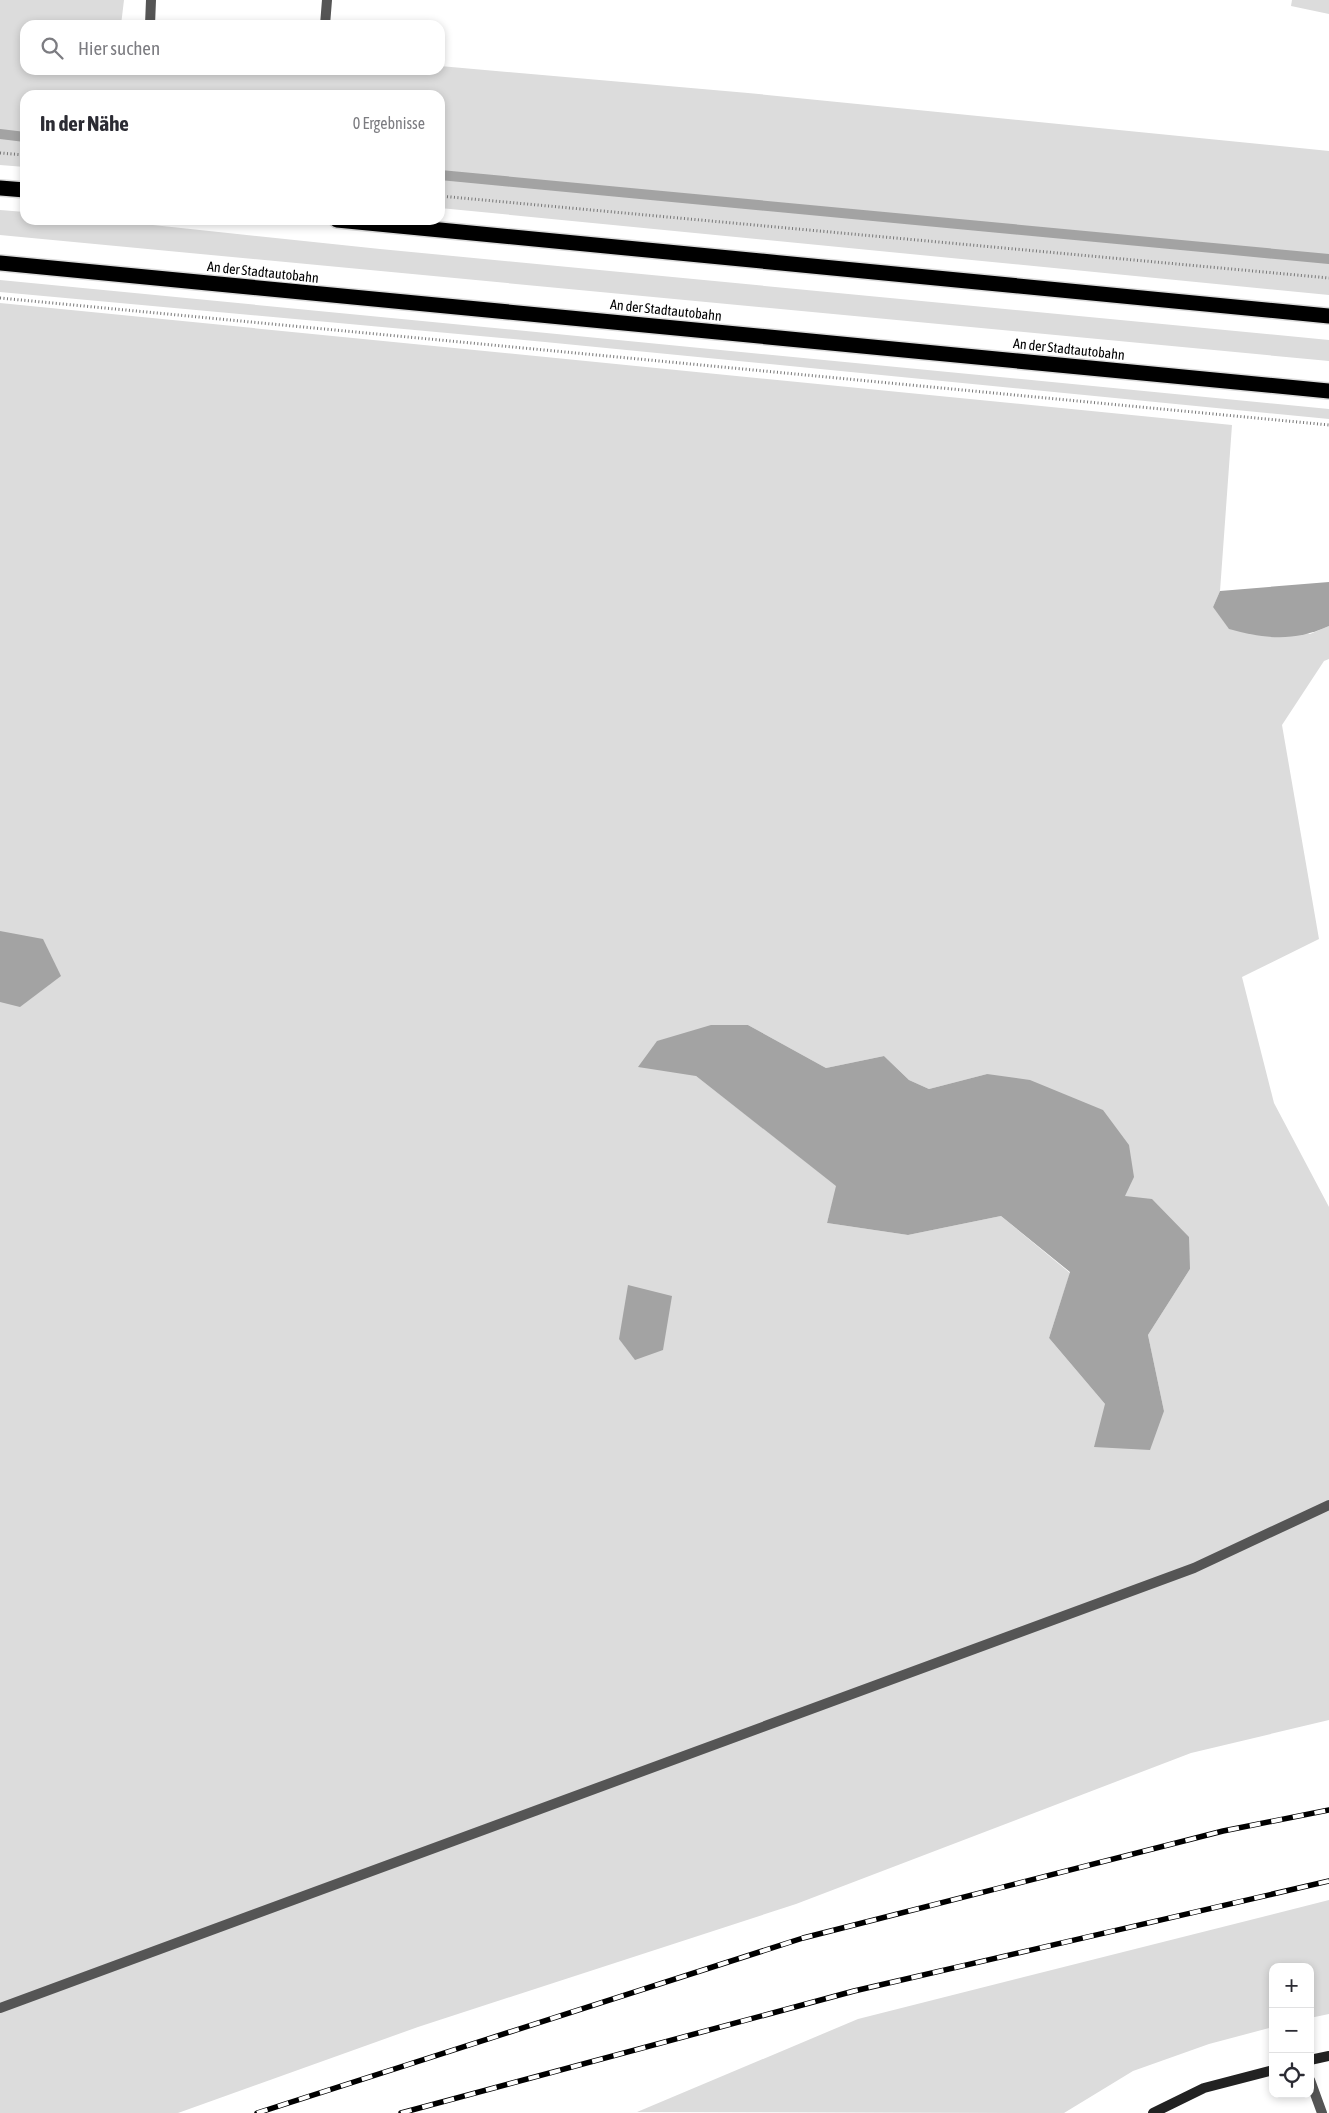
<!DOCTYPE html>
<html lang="de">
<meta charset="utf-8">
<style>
body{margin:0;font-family:"Asap Condensed",sans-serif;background:#f7f7f7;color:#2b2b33}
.controls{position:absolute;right:15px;bottom:15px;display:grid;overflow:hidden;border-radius:10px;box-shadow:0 2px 8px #0003}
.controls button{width:45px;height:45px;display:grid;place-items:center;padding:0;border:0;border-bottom:1px solid #e1e1e2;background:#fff;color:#2b2b33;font:25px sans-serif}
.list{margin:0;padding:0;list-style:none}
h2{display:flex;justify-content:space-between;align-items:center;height:65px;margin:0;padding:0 20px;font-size:21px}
h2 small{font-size:16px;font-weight:400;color:#7c7c81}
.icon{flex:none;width:28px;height:28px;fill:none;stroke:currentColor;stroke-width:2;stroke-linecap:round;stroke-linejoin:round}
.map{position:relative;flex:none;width:1329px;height:2113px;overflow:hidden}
.search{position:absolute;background:#fff;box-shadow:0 2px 8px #0003;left:20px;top:20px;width:425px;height:55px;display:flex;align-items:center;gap:12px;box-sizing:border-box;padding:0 18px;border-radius:15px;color:#7c7c81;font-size:19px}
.panel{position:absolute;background:#fff;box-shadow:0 2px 8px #0003;left:20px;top:90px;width:425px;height:135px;border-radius:15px}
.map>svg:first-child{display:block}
.green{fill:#dcdcdc;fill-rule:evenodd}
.water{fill:#a3a3a3}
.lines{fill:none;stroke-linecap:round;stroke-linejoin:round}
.stream{stroke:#a3a3a3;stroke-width:10}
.highway-casing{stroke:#dbdbdb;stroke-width:18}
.path{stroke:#777;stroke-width:3;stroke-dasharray:1 2.5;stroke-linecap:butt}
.lane{stroke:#555;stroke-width:10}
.secondary{stroke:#222;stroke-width:10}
.highway{stroke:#000;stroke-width:15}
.rail-casing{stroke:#000;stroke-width:5.5}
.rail{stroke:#fff;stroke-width:4;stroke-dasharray:11;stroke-linecap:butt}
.labels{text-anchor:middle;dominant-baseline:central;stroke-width:5;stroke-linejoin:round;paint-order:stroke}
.street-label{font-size:14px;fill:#000;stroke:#fff}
</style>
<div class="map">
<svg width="1329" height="2113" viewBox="0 0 1329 2113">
<rect width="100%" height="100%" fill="#fff"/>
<g class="green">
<path d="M0,0h124l-3,25h-96v45h415v-4l308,27 581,58v144l-889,-87v-113h-415v72l-25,-2z"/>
<path d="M1292,0h37v14l-38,-8z"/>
<path d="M0,210l25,2v8h81l274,29 949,91v21l-1329,-126z"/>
<path d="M0,280l1329,129v10l-784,-77 -545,-50z"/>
<path d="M0,303l1232,122 -12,166 -7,16 97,27 19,-8v33l-5,2 -42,64 37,214 -77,38 32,126 55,104v513l-138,33 -395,151 -378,123 -240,86h-178zM748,1025l78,43 58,-12 25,24 20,9 58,-15 138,122 65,73 -42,66 16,76 -59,-7 -56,-66 21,-65 -69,-57 -93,19 -81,-12 10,-37 -141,-110z"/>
<path d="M1329,1900v114l-19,4v-51h-37v60l-64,17 -76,27 -69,42 -427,-1 221,-93z"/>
</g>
<g class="water">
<path d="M1329,582v44c-36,16 -63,13 -100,3l-16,-22 7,-16z"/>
<path d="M0,931l43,8 18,37 -41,31 -20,-5z"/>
<path d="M711,1025h37l78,43 58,-12 25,24 20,9 58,-15 43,6 73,30 26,35 5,32 -9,19 27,3 37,38 1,32 -42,66 16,76 -14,39 -56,-3 11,-43 -56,-66 21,-66 -69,-56 -93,19 -81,-12 9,-37 -140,-110 -58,-9 19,-26z"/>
<path d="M628,1285l44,11 -9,54 -28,10 -16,-21z"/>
</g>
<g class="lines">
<g class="stream">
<path d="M0,134l25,3"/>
<path d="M440,175l889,84"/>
</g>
<defs>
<g id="highway">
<path d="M0,188l25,2"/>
<path d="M337,220l992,96"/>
<path d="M0,263l1329,128"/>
</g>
</defs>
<use href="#highway" class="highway-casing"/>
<g class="path">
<path d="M0,153l25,2"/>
<path d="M440,196l889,82"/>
<path d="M0,298l1329,127"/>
</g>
<g class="lane">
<path d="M150,25l1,-25"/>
<path d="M325,25l2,-25"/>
<path d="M0,2008l1194,-440 135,-63"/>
<path d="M1310,2080l12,33"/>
</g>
<g class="secondary">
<path d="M1310,2060l19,-4"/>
<path d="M1153,2113l51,-25 69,-18"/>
</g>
<use href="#highway" class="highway"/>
<defs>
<g id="rail">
<path d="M257,2113l546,-175 420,-107 106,-21"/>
<path d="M401,2113l453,-122 475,-110"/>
</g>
</defs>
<use href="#rail" class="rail-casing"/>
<use href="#rail" class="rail"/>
</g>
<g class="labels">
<g class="street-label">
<text transform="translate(263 272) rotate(6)">An der Stadtautobahn</text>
<text transform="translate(666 310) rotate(6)">An der Stadtautobahn</text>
<text transform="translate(1069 349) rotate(6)">An der Stadtautobahn</text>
</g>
</g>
</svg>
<div class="controls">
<button>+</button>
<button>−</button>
<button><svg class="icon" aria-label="locate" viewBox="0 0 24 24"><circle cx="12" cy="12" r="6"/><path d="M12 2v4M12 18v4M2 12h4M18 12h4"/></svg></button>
</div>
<div class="search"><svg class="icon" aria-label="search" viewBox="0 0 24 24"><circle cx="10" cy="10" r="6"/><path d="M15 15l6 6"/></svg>Hier suchen</div>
<section class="panel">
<h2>In der Nähe<small>0 Ergebnisse</small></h2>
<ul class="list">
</ul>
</section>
</div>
